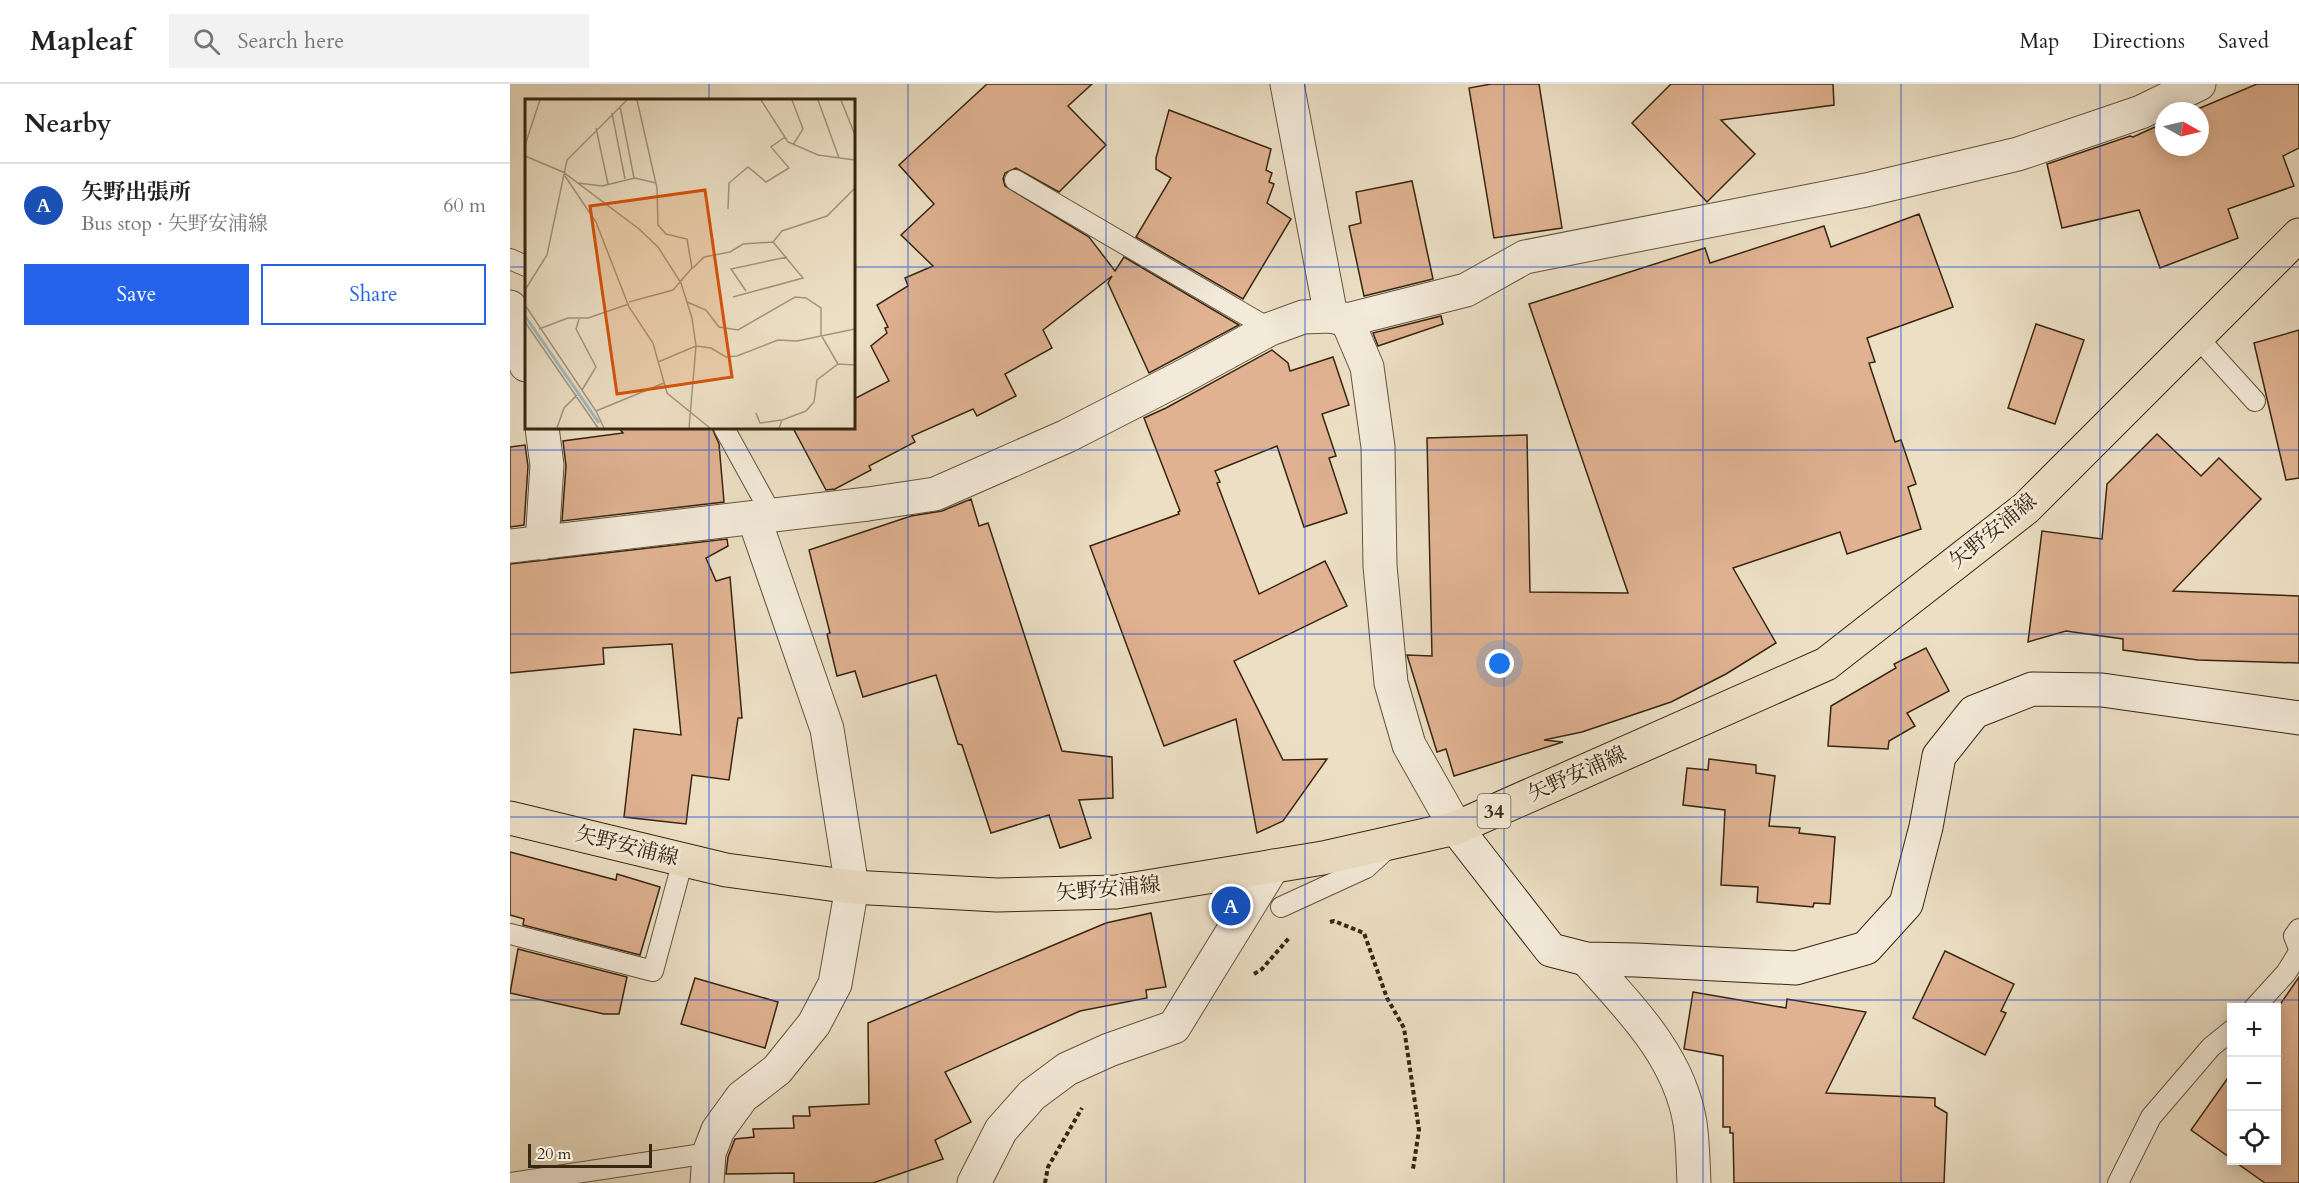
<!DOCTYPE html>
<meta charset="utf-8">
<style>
body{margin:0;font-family:Cardo,"Noto Serif JP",serif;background:#f2f2f2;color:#222}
.controls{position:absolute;right:18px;bottom:18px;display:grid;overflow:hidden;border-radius:0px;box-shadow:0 3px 15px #0003}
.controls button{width:54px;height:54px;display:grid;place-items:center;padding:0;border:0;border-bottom:2px solid #e0e0e0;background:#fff;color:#222;font:30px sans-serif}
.compass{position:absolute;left:1645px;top:18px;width:54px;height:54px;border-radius:50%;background:#fff;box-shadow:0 3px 15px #0003;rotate:98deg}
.scale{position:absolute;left:18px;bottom:15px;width:124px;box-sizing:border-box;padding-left:6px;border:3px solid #372610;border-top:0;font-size:16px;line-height:21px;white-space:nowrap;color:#372610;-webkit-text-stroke:4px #f3ead9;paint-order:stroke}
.you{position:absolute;left:990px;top:580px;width:21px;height:21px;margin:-15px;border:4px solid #fff;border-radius:50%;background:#1a73e8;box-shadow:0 0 0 9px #1a73e833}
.badge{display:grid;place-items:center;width:39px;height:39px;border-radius:50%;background:#2563eb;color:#fff;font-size:20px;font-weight:700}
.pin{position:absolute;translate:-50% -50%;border:3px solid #fff;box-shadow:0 2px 6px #0006}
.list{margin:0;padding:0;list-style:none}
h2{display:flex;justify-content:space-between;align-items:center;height:78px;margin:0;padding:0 24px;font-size:26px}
h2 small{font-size:20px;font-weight:400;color:#767676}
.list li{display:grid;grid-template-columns:39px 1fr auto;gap:18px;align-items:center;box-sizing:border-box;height:84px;padding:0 24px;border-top:2px solid #e0e0e0}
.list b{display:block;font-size:22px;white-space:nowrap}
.list p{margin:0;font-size:20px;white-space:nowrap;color:#767676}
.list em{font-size:20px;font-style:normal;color:#767676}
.actions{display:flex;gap:12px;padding:18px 24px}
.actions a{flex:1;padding:14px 0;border:2px solid #2563eb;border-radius:0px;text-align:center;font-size:21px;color:#2563eb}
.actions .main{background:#2563eb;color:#fff}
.icon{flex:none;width:33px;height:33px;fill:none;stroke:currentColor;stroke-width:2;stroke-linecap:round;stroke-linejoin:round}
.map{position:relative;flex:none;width:1789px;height:1099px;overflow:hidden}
header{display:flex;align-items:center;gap:36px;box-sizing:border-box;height:84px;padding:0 30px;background:#fff;border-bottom:2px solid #e0e0e0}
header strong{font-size:28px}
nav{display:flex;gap:33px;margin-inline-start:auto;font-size:21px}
.search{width:420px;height:54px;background:#f2f2f2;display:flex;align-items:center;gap:15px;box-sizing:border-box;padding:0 21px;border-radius:0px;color:#767676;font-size:22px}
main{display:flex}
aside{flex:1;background:#fff}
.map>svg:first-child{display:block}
.building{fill:#e0b291;stroke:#372610;stroke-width:1.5}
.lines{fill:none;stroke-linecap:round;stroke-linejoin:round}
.lane-casing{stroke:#64543d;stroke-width:22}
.street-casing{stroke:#64543d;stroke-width:35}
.secondary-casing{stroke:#372610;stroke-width:35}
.primary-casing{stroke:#372610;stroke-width:35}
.path{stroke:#372610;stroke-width:4;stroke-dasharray:4.5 3;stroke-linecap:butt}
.lane{stroke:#f3ead9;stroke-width:20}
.street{stroke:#f3ead9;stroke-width:33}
.secondary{stroke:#f3ead9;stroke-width:33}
.primary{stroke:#ecdfc4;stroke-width:33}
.grid{fill:none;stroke:#1d4ed8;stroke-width:1.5;stroke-opacity:0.55}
.labels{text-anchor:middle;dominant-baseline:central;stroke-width:6;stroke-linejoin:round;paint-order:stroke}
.shield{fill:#f3ead9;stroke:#6f614c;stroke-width:1.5}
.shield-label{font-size:20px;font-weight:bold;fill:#372610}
.street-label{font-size:21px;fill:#372610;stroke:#f3ead9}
.inset-river{fill:none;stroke:#9fb9c0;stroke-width:3}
.inset-road{fill:none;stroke:#a4957c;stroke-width:1.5}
.view{fill:#d6540c;fill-opacity:0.15;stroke:#d6540c;stroke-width:3}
.inset-edge{fill:none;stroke:#372610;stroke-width:3}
</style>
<header>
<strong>Mapleaf</strong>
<div class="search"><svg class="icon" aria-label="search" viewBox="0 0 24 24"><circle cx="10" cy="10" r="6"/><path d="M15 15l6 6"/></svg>Search here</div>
<nav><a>Map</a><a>Directions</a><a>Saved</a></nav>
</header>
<main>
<aside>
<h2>Nearby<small></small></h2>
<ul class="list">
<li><span class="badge" style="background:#1a4fb4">A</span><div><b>矢野出張所</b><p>Bus stop · 矢野安浦線</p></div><em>60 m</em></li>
</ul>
<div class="actions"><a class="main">Save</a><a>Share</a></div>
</aside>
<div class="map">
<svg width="1789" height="1099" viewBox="0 0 1789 1099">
<rect width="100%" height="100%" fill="#ecdfc4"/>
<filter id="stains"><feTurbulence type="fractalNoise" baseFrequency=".00333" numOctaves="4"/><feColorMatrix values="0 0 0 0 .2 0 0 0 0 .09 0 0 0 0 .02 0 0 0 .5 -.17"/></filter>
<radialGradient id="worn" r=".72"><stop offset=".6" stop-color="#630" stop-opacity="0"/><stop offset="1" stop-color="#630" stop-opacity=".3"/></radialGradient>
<g class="building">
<path d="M477,0h105l-24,22 38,39 -47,47 -43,-24 -11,5 -2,6 2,7 84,51 26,34 9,-14 115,68 -90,48 -41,-90 4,-7 -69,54 9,18 -47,26 11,22 -39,20 -4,-7 -61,27 3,6 -46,24 2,4 -36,19 -9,1 -33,-62h61v-29l35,-18 -18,-35 16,-13 -2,-5 3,-1 -11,-22 31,-19 -3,-8 28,-12 -32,-31 33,-31 -35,-39z"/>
<path d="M981,0h48l23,144 -68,10 -25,-150z"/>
<path d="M1161,0h162l1,21 -113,15 34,34 -48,48 -75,-79z"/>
<path d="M1747,0h42v64l-16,8 11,30 -66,23 10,29 -78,30 -21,-58 -77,18 -15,-64 83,-28 3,1 31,-14v24h36v-36h-7z"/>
<path d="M659,26l102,39 -5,21 6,3 -3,9 5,2 -7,19 24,16 -48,80 -107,-62 35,-59 -15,-9v-11z"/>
<path d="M902,97l21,98 -69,17 -15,-70 12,-3 -5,-31z"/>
<path d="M1409,130l34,93 -86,31 8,24 -6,1 26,79 6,-2 15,44 -8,3 13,42 -74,25 -7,-22 -107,36 43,75 -50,31 -55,28 -89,30 -38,8 19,2 -109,34 -8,-27 -9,3 -30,-97 25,1 -5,-218 100,-3 3,157 98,1 -99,-289 176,-56 5,15 114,-37 7,21z"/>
<path d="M931,232l2,8 -65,22 -5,-13z"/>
<path d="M1526,240l48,16 -29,84 -47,-16z"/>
<path d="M1789,246v148l-13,2 -32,-137z"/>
<path d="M762,266l16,13 2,8 43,-14 16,48 -27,9 14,42 -7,2 18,55 -43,14 -27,-81 -62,25 5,11 -3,1 42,111 66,-33 22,45 -113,55 49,99 44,-1 -44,62 -26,12 -21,-114 -72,27 -74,-200 89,-32 -1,-2 2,-1 -36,-93 22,-10z"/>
<path d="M109,344h93l7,16 5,58 -162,19 4,-55 -3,-25 60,-8z"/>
<path d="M1647,350l44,42 18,-18 42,41 -88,92 126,5v67l-101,-3 -75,-10v-11l-57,-8 -38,11 14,-111 60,8 5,-55z"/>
<path d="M15,361l3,21 -4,59 -14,2v-80z"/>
<path d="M461,415l8,27 9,-3 74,228 50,6 1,41 -34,2 12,38 -31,10 -11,-33 -58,18 -29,-88 -4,-1 -22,-69 -73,22 -8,-26 -18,5 -10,-42 3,-1 -21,-83 102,-34 31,-5z"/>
<path d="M217,455l1,7 -22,12 10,23 14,-4 12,141h-4l-9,62 -37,-5 -6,49 -62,-7 10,-88 47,6 -9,-91 -69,4 1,16 -94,9v-109z"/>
<path d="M1416,564l23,43 -42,22 8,13 -26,15 -1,8 -60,-3 3,-40 65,-38 -2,-4z"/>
<path d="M1199,675l47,6v8l19,3 -6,50 31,2 -1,5 36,4 -5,67 -16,-1 -1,4 -56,-5 1,-15 -37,-2 4,-75 -42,-5 4,-37 21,2z"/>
<path d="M0,768l106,28 1,-6 43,13 -20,68 -117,-30 1,-6 -14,-4z"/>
<path d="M641,829l15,74 -20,3 1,8 -67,13 -135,61 26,50 -36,18 8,19 -70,24h-79v-10l-68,1 2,-17 7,-18 19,-2 -1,-8 41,-1 -1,-12h17l-1,-9 60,-3 -1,-81 238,-100z"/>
<path d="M8,865l109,28 -8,37h-15l-94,-21z"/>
<path d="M1435,867l69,33 -13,27 5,2 -21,42 -72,-37z"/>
<path d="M1789,893v206h-34l-31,-22h43v-152z"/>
<path d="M185,894l83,24 -13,46 -84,-24z"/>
<path d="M1183,908l93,16 1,-9 79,13 -40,81 109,5v8l12,7 -3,70h-210l-1,-50h-3v-6h-7v-71l-39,-7z"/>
<path d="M1722,988v87l-41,-29z"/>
</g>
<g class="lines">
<defs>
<g id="lane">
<path d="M505,96l255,149"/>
<path d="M0,175l16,7"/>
<path d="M1687,253l58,64"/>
<path d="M214,344l48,87"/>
<path d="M771,823l85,-39 23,-21"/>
<path d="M1789,845l-5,7 5,13"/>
<path d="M0,850l143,37 30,-111"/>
<path d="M1744,924l32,-35 13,-21"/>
<path d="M0,1099l199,-30"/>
<path d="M1608,1099l33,-66 60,-70 21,-17"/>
</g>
<g id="street">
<path d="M777,0l44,232"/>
<path d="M0,223l16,58"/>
<path d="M837,236l20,47 11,80 2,119 11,117 18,62 47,83"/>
<path d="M32,459l5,-78 -5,-37"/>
<path d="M0,462l358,-42 67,-10 132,-58 117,-60 86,-47 33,-12 28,-1 16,4 119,-30 59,-33 341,-67 152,-36 123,-42 58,-28"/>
<path d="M1076,875c44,49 93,97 104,164 3,20 3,40 4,60"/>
<path d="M197,1099l2,-30 9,-23 24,-33 35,-27 37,-46 21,-40 17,-97 -25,-158 -73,-211"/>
<path d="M464,1099l27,-53 31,-35 35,-26 42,-19 65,-23 99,-161"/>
</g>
<path id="secondary" d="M946,744l95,122 35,9 50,1 160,8 70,-20 40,-44 20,-77 13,-71 35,-44 58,-23 70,1 197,28"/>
<path id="primary" d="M0,734l216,52 126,17 145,8 119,-3 207,-34 133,-30 370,-164 200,-156 273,-273"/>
</defs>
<use href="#lane" class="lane-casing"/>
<use href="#street" class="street-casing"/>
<use href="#secondary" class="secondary-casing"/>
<use href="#primary" class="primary-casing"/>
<g class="path">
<path d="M820,838l4,-1 30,12 23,65 17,30 15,102 -6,39"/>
<path d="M744,890l8,-5 27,-31"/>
<path d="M535,1099l3,-16 34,-59"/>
</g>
<use href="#lane" class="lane"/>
<use href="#street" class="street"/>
<use href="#secondary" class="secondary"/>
<use href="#primary" class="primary"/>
</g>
<path class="grid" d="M199,0v16M398,0v1099M596,0v1099M795,0v1099M994,0v1099M1193,0v1099M1391,0v1099M1590,0v1099M0,183h16M344,183h1445M199,344v755M0,366h1789M0,550h1789M0,733h1789M0,916h1789"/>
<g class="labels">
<rect class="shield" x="967.5" y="710" width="33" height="34" rx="4.5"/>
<g class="shield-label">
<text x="984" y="727">34</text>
</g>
<g class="street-label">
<text transform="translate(1483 447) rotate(-39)">矢野安浦線</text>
<text transform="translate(1067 690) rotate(-24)">矢野安浦線</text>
<text transform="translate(117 762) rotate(14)">矢野安浦線</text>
<text transform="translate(598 805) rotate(-5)">矢野安浦線</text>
</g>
</g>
<g transform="translate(15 15)">
<rect width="330" height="330" fill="#ecdfc4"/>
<path class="inset-river" d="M0,217l74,107"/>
<path class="inset-road" d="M236,1l27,42 30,13 37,5M267,1l11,29 -10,16M293,1l21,58M316,1l14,35M95,7l14,72M87,14l13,66M71,29l12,56M0,46l15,-45M0,57l38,16 76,57 19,18 23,36 11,35 4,28 -7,82M40,77l31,46 33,85 24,36 14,50 43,35M53,84l24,3 33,-8 21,5M203,110l1,-26 19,-16 18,15 23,-14 -18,-21 14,-10M168,169l11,-11 26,-5 13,-8 30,-2 9,-11 45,-15 28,-28M0,191l22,-35 20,-95 60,-60M221,192l-15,-22 56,-12M208,198l70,-19 -30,-36M104,203l44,-12 19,-22 -5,-29 -21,-5 -8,-9 -1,-37 -20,-88M162,203l19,8 13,17 19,3 57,-33 11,1 15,10v27l17,29M0,206l71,106 8,17M54,220l-3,10 20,38 -14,23M0,223l73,106M14,230l29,-11h20l41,-14M133,263l38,-16 15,2 15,9 11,-1 41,-16 19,1 58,-12M71,312l68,-28M231,314l4,10 21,-3M32,329l7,-20 13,-13M254,329l3,-8 24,-9 8,-9 3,-22 21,-16 17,1"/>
<path class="view" d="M180,91l27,187 -115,17 -27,-188z"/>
<rect width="330" height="330" class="inset-edge"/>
</g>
<rect width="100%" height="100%" filter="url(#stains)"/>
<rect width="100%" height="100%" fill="url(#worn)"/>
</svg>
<div class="controls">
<button>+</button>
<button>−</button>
<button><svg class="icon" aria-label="locate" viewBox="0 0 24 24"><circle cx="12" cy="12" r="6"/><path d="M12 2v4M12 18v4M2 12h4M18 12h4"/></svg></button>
</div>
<svg class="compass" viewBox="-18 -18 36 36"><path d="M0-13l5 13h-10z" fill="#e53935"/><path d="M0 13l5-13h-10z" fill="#767676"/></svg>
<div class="scale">20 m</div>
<div class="you"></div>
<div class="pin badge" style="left:721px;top:822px;background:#1a4fb4">A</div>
</div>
</main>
